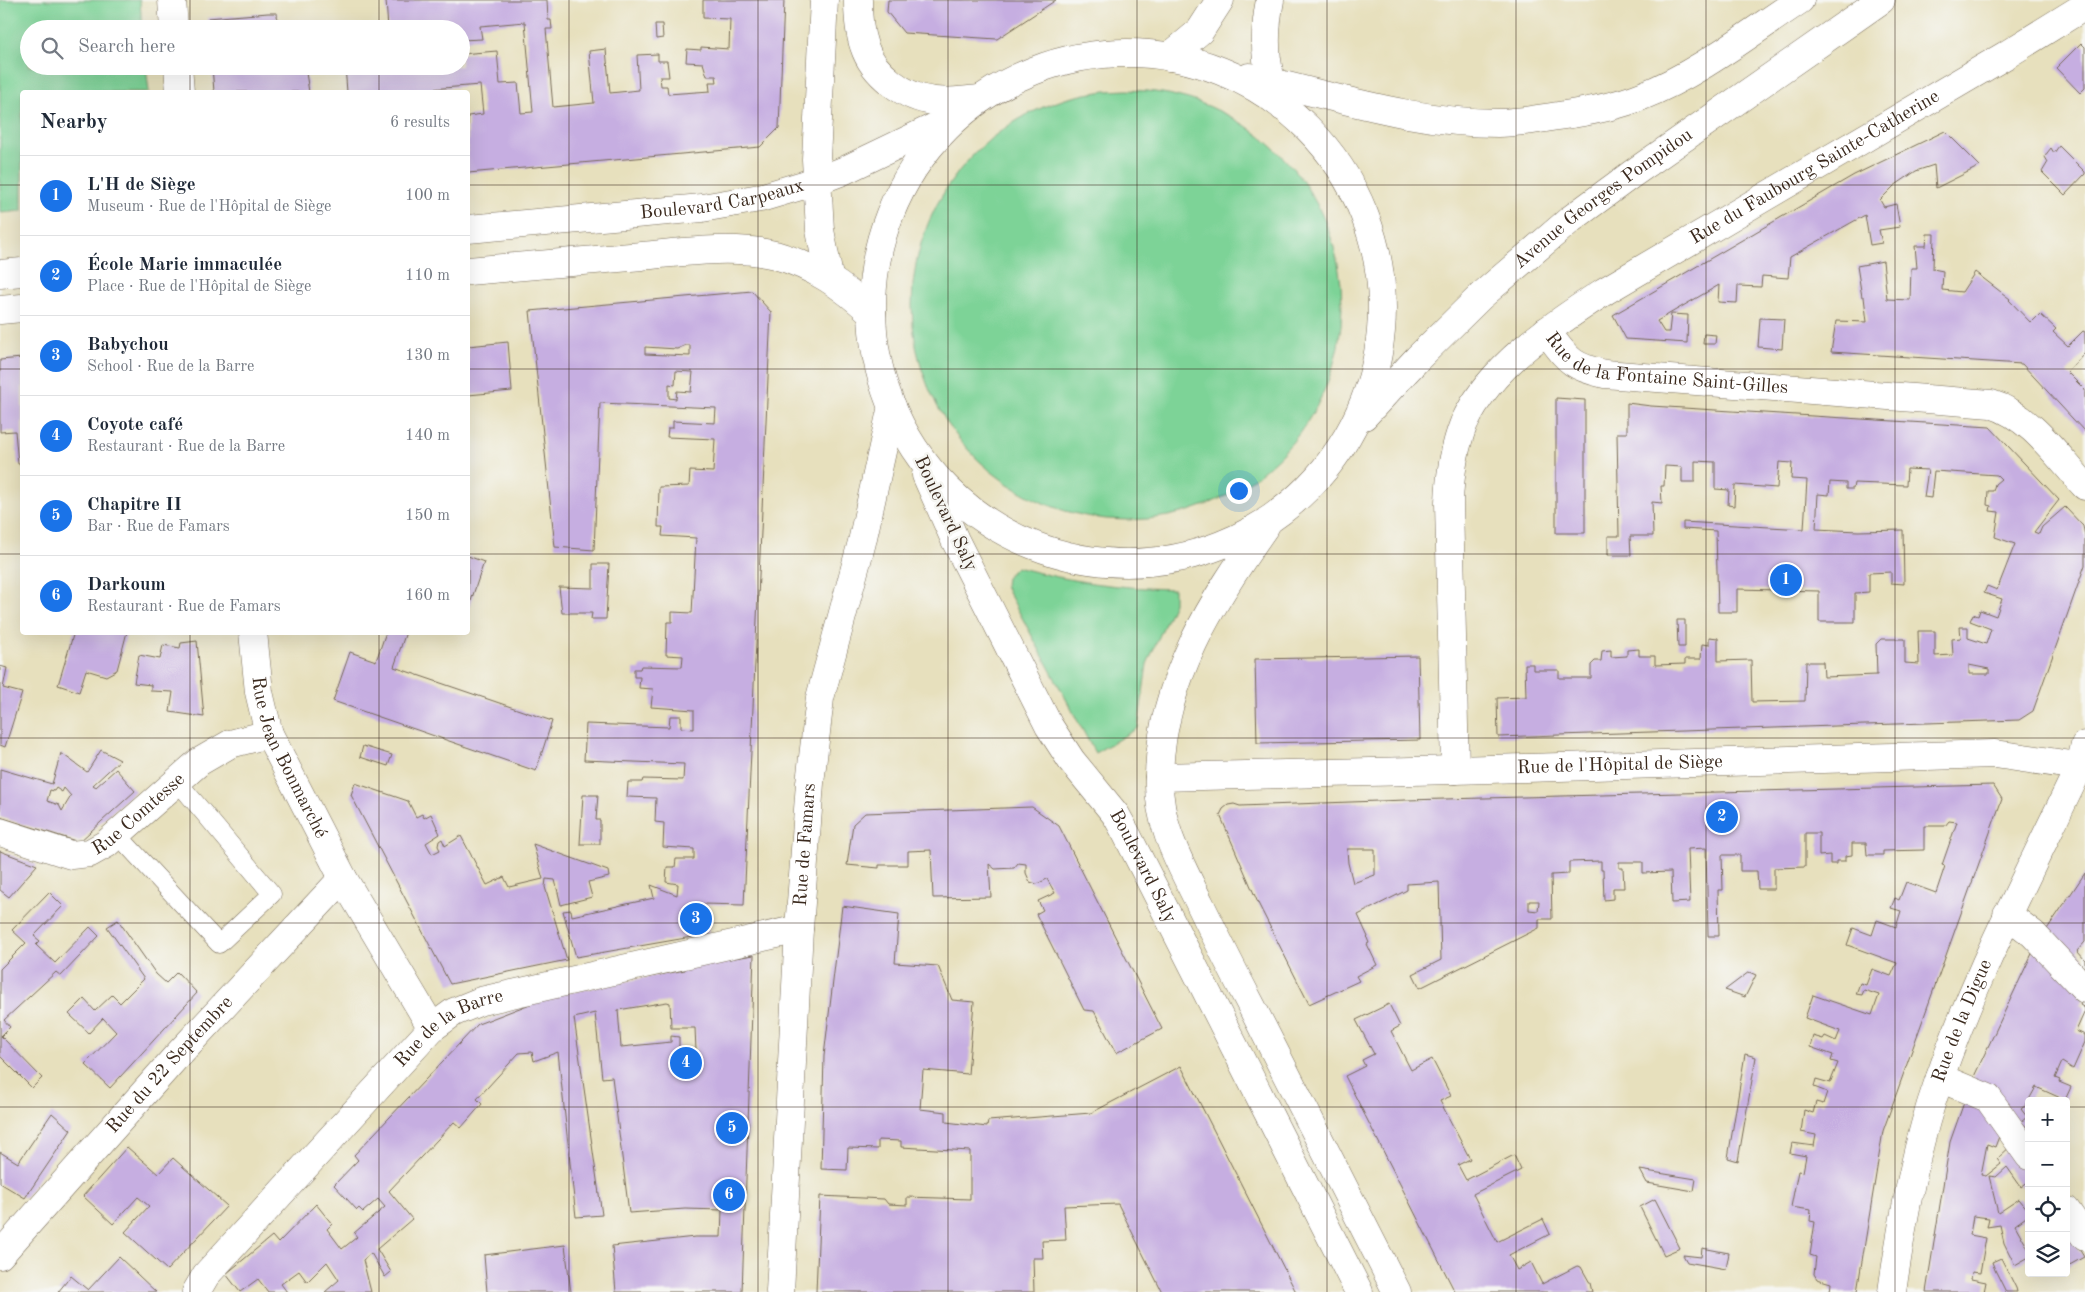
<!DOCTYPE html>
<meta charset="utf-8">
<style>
body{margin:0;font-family:"Old Standard TT",serif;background:#f6f6f7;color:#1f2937}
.controls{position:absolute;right:15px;bottom:15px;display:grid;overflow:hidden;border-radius:5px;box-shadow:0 5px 20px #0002}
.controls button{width:45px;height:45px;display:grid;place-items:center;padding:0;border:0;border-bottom:1px solid #e0e1e3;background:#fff;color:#1f2937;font:25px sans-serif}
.you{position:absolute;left:1238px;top:490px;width:18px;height:18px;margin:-12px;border:4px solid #fff;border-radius:50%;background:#1a73e8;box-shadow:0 0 0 8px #1a73e833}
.badge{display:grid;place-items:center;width:32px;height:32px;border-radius:50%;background:#1a73e8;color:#fff;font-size:16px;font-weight:700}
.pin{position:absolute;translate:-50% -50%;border:2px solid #fff;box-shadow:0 1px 5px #0006}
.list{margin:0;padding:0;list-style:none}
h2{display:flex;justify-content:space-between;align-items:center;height:65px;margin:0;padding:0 20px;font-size:21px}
h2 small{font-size:16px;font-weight:400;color:#747a83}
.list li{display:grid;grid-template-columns:32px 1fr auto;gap:15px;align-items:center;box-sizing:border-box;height:80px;padding:0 20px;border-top:1px solid #e0e1e3}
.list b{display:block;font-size:19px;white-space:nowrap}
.list p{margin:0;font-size:16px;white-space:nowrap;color:#747a83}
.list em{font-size:16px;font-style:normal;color:#747a83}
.icon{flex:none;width:28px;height:28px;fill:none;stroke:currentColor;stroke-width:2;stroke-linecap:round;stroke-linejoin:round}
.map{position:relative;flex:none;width:2085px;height:1292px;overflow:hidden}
.search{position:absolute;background:#fff;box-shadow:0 5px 20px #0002;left:20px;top:20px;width:450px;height:55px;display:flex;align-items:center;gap:12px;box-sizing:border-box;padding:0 18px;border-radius:28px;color:#747a83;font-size:19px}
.panel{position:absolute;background:#fff;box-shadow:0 5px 20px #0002;left:20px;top:90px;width:450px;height:545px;border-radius:5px}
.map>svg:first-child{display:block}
.green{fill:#7dd397;stroke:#5c7e5a}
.building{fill:#c6aee1;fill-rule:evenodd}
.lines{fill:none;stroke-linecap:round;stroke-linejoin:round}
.lane-casing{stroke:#776a56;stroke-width:19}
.street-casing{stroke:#776a56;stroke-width:29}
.secondary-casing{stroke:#776a56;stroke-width:29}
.lane{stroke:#fff;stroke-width:18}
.street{stroke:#fff;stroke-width:28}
.secondary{stroke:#fff;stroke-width:28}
.grid{fill:none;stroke:#3b2a1e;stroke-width:1;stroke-opacity:0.55}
.labels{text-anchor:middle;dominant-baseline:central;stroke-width:5;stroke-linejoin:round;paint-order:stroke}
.street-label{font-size:19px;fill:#3b2a1e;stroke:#f6f6f2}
</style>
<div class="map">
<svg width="2085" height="1292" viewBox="0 0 2085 1292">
<rect width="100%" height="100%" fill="#f6f6f2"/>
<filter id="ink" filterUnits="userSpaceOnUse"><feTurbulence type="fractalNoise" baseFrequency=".02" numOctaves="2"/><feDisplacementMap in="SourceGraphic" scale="10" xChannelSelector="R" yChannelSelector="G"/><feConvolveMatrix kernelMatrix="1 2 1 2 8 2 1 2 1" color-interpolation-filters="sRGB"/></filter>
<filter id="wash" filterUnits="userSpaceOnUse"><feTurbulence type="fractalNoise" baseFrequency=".0096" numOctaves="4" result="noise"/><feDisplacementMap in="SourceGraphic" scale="20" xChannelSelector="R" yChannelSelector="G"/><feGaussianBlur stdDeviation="1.12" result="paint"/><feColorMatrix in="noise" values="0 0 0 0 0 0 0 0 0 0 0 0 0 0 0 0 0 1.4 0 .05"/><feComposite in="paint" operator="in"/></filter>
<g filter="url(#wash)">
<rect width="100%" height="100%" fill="#e7e0bd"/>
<g class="green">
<path d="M0,0h140l2,29h-113v37h117l3,26h-127v119l-22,2z"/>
<circle cx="1127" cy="305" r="215"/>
<path d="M1016,567c56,15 100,21 158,22v14l-27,61 -9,64 -43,25 -90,-167 1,-8z"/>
</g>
<g id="blocks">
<g class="building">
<path d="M386,0h161l1,20h3l1,9h-6l7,78 41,-4 -5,-52 17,-2 4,44 29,-3 -2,-35 21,-1v7h9l2,16h-9l1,9h6l1,8 42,-3 -1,-9h8l-1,-6h-9l-4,-13 -17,-1 1,-13 14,1v-3l28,2 1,-30 -27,-1v-18h81l-5,128 -19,19 -292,26v-57l15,-2 -3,-29 -86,7h-47l-2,-26h116v-12l36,-3 3,33 18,-1 3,30 12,-1 -8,-90 -45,4 2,13 -21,1v-11h-73z"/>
<path d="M888,0h168l-59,39 -93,-6 -17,-21z"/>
<path d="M268,13h9l1,16h-69l-1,-11z"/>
<path d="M655,24h7l1,14 -7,1z"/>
<path d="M2081,43l4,4v41l-5,5 -24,-25z"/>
<path d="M212,66h93l4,26h-95z"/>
<path d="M1945,131l35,35 -44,22 -2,-23 -18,6 -22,15 -14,14 4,7 12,-3 4,23 -21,3 3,13 -12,2 -5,-30 -75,42 -2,21 -26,-2 -1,11 -23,-1 -1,17 -19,-1 1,-17 -62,36 7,11h5l2,-18 17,1 -1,28 -61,-4 -13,-24 241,-140z"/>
<path d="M2059,146l26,26v2l-20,21 -23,-23 6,-10 -3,-5 2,-4 4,-5 3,5z"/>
<path d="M1927,234h7l-1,35 10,2 -1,19 20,2 13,-20 35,27 -1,1 22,23 9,-9 16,15 -3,3 15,14 15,-15 2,1v21l-18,19 18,18v42l-63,-68 -191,-12 5,-31 31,1 -3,-25h-2l-5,-31 26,-5 4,38 23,1 1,-32h6l-2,-22h11z"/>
<path d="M752,291l19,21 -27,593 -41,-1 6,30 -133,23 -13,-46 8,-1 1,6 82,-18 -3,-13 26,10 1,-11 -12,-2 1,-15h8l1,-8h18v-10l-31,-2 1,-24 -9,-1 1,-24 -29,-1 1,-15h14l1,-3 40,1 1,-16 -100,-4 2,-36 83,3 1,-11h11v12l13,1v-19l-43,-3 2,-18 -14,-1 1,-11h-6v-8h6l1,-3 41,1 1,-11 -17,-1 1,-33h5v-10l20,1 4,-75 -34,-2 1,-9h-5l1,-40 30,-1 1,-15 23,1 2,-33 -48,-2 1,-9h5v-7l42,2 1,-15 -116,-5 -6,147 -39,-3 -25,-236zM686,345h4v11l-45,-2v-7l32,2zM676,371l17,1 -2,20 -14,-1 -1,8 -7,-1v-14l6,1z"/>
<path d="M1760,318l24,1 -2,30 -24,-2z"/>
<path d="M1704,334l12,1 -1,9h-12z"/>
<path d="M508,342l4,49 -44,4v-49z"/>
<path d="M22,358v106h-4l-3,-33 -15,1v-72z"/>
<path d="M1556,398l29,2v133h-29z"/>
<path d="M1627,403l24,3 339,21 69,73 -25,32 5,2 3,-7 23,-20 18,19 2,10v29l-52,146 -14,9 -521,17 -1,-39 29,-1 -1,-33h8v6h26v8h32v-13l4,-4h6l1,-10 9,-1v7l16,-1v-6l12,-1v7h16v9l30,-1v-5h16l1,-15 7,1v-8l9,1v23l33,-1 1,42 53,-1 1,-39h17l1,15 53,-2 -1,-31 5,-5h24v24l14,1 -1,-33h17v25l18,-1 -1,-16 9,-1 -1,-11h8v11l18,6 5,-15 -21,-8 3,-7 5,2 2,-6 16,6 6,-17 -18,-6 3,-7 10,4 18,-46 -20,-7 4,-25 -9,-1 1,-5 -4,-1 1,-14h5l2,-7 6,-5 -4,-4 -63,-4 -3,27 -7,-1 4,-27 -21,-1 -1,16 -52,-2 -1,6h-7v-6l-16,-1 -1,13 -11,-1 -2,35 42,2 45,-1 1,54 -13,-1v-11l-22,1v19l-14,1v29h-36v-31l-82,-2v23h-19l-2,-81 -33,-2v-7l121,7 3,-49 -16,-1 1,-16 -13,-1 -2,26 -42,-3 -1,21 -6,-1 1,-15 -14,-1v-27l-20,-1v21h-13v-15l-17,-1 -1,20h-3l1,17 -10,-1 1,34h-23l1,19h-23v-19h11l-2,-103h10zM1969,665l20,4v5h-20z"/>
<path d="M468,556l16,6 -16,48z"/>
<path d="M593,564h16l-3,55h-15l1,-6h-30l-3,-26 34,1z"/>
<path d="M1677,620h8v27h-7z"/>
<path d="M74,632h53l-10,38 -11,6 -20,-6 -7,22 -21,-7z"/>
<path d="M386,632h20l-12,35 158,54 -16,50 -203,-70 17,-49 26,9z"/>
<path d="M197,641l7,76 -34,-5 3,-20 -22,-1v-6l-17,-2 5,-28 21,4 3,-14 17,3 1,-5z"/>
<path d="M1418,656l2,84 -163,3 -2,-84z"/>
<path d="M0,666l7,2 -4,20 19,5 -17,54 -5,-2z"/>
<path d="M363,746l29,9 -4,11 -28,-9z"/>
<path d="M101,750l19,10 -27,25 3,2 20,-18 19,22 -56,51 -79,-25v-48l52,15 9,-31 26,19zM56,788l6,4 2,-4 7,8 -9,15 -3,-6 -12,-4 3,-11 4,1z"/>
<path d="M355,783l53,18 8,16 6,-3 2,4 7,-4 9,20 -14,9 6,11 8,-4 -2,-4 1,-5 3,-2 3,7 16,-10 26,49 17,-8 5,10 34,-8 -10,-35 75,27 1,6 -21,5 4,15 -31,8 -6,-25 -9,-1 -1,8 22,73 -117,24 -99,-189z"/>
<path d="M1993,785l9,14 -119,332 -26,161h-27l1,-9 -14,-4 -3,-5 2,-17 -6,-2 5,-33 -5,-1 1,-11 -20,-3 7,-36 5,1 3,-16 -16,-3 2,-10 22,3 2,-11 -15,-3 3,-22 9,3 3,-11 7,2 4,-12 -13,-5 2,-8 14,4 8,-20 -7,-2 2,-6 -23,-8 3,-11 10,3 2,-3 11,5 4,-10 -35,-13 8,-23 59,20 7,-20 -15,-5 -2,5 -6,-1 4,-11 6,2 6,-16 19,7 6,-13 -50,-18 6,-17 19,7 5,-15 19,7 5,-16 -10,-3 4,-10 4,2 7,-18 30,11 9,-27 -3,-1 15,-43 -8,-1 -4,5h-21v24l-41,1v4h-16l-1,-12h-14v12l-7,1v5h-9v3h-6v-9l-11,1v-23h-14v34l-31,1v21h-16l-1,-18h-17v-16h-18l1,35h-5l1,46h-11l-2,-88 -18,1 2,53 -18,1 -1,-31 -28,1v-11h-24v6h4l1,20h-11v11l-9,1 -1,-30h-2v-9l-32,1v12l-18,1 1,44h-13v9l-119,60 -7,-14 28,-14 -2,-78 -32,2v6l-49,25 10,22 -1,1 2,5 -2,1 10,21 -21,11 3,5 -50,23 -51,-101 -38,-88 3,-6 5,-4 6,-1 6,2 166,-6zM1347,849h28v26l-22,8 -5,-20zM1529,901h10l-1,10 -9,-1z"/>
<path d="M583,795h15l-2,25h4v24h-20z"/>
<path d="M1032,807l27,19 103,203 -46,24 -22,-42 -10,-1 -48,-96 7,-4 -5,-9 17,-8 -8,-14 -10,5 -7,-2 -4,-9v-9l-8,-1 -4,5 -19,1 -6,-5 2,33 -58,1 -2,-48 -23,1v14h-29v3l-32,-3 6,-41 12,-11z"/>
<path d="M0,851l37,14 -28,32 -9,-7z"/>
<path d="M2085,873v69l-8,9 8,9v24l-44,-46z"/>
<path d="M49,892l14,14 -29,30 6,5 -4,4 19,18 35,-36 9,9 -38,40 -5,-4 -52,48 6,7 -9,9 41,42 -10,10 -32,-32v-87l26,-26 -14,-13z"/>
<path d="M842,906l57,8 -4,49 43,3 14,34 22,2 -6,72 -45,-4 -3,39 26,3v10l41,5 1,-6 103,-8 90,-47 115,226h-134l-44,-88 -54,2 2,34 -24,1 1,17h-10l1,34h-218l4,-96 64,3 4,5 19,1v-8l63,2v-48l-69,-4v-6l-23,-1v9l-30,-1 -1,22 -26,-1 3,-113z"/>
<path d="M118,920l38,54 10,9 11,-11 20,21 -87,95 -25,-24 31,-32 -13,-14 -14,15 -20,-19 15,-15 11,12 17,-16 8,8 24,-24 -37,-52z"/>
<path d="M2037,943l48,52 -5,10 5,3v3l-9,20 9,4v7l-12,27 -11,-7 -7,16 5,2 -1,2 12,5 -6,13 -29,-13 -10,18 -5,4 6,8 -6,5 8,7v22l-59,-66z"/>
<path d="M754,955l-12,337h-126l-4,-46 83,-9h26l1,-27 -37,-1 -56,4 -17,-136 -10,1 -7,-65 -21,5 28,197 -26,2 -18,-165 -24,9 -2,-9 -13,1 -42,46 5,5 -21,24 -7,-6 -65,69 23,28 -35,30 14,23 -6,5 -14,-24 -8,7 8,32h-46l14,-12 -12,-18 -20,20 -8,-11 -18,13 6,8h-19l-10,-13 -18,13 -14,-18 46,-38 6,7 38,-39 16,20 -5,5 15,20 15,-12 -3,-4 31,-26 -7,-8 -15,13 -4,-4 -2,2 -23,-25 24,-25 -4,-5 124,-131 73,-28 134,-26v-4zM667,1002l3,1 1,25h24l1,23h-17v-14l-8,-1v6l-50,5 -3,-37z"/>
<path d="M1749,972l7,3 -11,22 -20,-7z"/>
<path d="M1389,1004l11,22 -9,5 20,39 21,-11 19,37 -11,5 30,58 -12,6 8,15 48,-25 7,15 -48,24 24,48 46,-23 7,15 -41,21 8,15 14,-8 11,22 35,-18 4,1 9,16 2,9h-137l-110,-216 20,-10 -3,-6 12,-6 -18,-34z"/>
<path d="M1745,1054l11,3 -18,104 -10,-3z"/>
<path d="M1967,1094l36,32 -8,21 -8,-3 -6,31 5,1 15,-12 -4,-5 18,-17 14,20v19l-8,6 -14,-20 -11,10 -7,-1 9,37 21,-14 10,12v4l-14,10 14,25v7l-14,8 -11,-22 -4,-18 -13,2 2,-9 -16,-2 -3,19 16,3 -6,35 -8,-1 -1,7 15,3 -2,10h-58l24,-150z"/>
<path d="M52,1113l19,17 -46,68 -25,-15v-31l18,11z"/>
<path d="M127,1147l31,27 15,-16 54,48 -60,64 -42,-38 24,-26 -11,-9 -25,27 -30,-28z"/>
<path d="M1640,1170l56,9 -2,12 -47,-8z"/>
<path d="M1655,1199l25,49 -16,7 -24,-48z"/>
<path d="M2072,1237l12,20 -18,10v-27z"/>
<path d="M565,1245l6,47h-84l-3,-37z"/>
<path d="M1702,1248l27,5 -3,16 -39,-7 -4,-7 18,2z"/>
<path d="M119,1257l37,35h-98l13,-16 17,14z"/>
<path d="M2001,1258l15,30 1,4h-11l-11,-22 -3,-8z"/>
</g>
</g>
</g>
<g filter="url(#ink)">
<use href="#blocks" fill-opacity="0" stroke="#776a56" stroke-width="1"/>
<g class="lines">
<defs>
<path id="lane" d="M117,834l102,110 53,-50 -95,-113"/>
<g id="street">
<path d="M172,0l2,29"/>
<path d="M1270,0c-7,37 -7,75 13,107"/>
<path d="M1169,57l31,-26 20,-31"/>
<path d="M178,66l2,26"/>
<path id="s1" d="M1546,331c22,28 23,35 59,43l386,30c40,12 66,52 94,82"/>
<path id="s2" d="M253,632l6,60 10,42 74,144 89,150"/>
<path id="s3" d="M1455,770l-6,-268c1,-26 5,-54 15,-79 27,-58 89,-98 141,-132l401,-236 79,-49"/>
<path id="s4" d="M1159,777l296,-7 540,-16 90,13"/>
<path id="s5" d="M0,832l71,23 19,-2 16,-9 93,-82 31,-18 39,-10"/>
<path d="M2007,914l26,20 52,55"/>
<path d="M1940,1078l48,20 41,58"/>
<path d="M2066,1210l19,27"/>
<path id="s6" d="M0,1255l175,-197 168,-180"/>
<path id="s7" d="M196,1292l10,-17 226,-247 22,-16 27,-11 318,-72"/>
<path id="s8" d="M780,1292l19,-363 11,-146 10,-85 42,-156 30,-136"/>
<path id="s9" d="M1892,1292c9,-63 20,-127 39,-188 38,-118 96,-227 149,-338l5,-21"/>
</g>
<g id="secondary">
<path d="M824,0l-8,159 4,71 9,47"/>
<path d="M858,0c0,15 1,32 6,46 9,28 41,52 70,55 16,2 31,-1 46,-2"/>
<circle cx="1127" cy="308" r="255"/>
<path d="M1249,77c82,18 164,46 249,46 20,0 40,-4 60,-7 29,-4 57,-9 84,-20 56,-22 108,-63 158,-96"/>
<path id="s10" d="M468,229l234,-21 58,-10 57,-17 26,-10 102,-49"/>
<path d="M468,271c58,-5 116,-10 174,-15 41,-4 93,-11 133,-1 39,11 68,31 97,58"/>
<path d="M0,274l22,-2"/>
<path d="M0,310l22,-2"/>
<path id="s11" d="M1364,416l54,-58 63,-62 90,-77 61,-45 249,-174"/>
<path id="s12" d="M926,475l29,65 94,186 22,34 45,55 10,18 233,459"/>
<path d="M1266,525c-53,75 -105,155 -107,251 -2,48 21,87 41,128 17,35 34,69 52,103 48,95 97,190 145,285"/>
</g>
</defs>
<use href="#lane" class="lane-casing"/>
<use href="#street" class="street-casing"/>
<use href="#secondary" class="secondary-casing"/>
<use href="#lane" class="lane"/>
<use href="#street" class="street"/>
<use href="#secondary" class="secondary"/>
</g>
</g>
<path class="grid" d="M190,0v29M379,0v29M569,0v1292M758,0v1292M948,0v1292M1137,0v1292M1327,0v1292M1516,0v1292M1706,0v1292M1895,0v1292M190,66v26M379,66v26M0,185h22M468,185h1617M0,369h22M468,369h1617M0,554h22M468,554h1617M190,632v660M379,632v660M0,738h2085M0,923h2085M0,1107h2029M2066,1107h19"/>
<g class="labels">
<g class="street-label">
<text stroke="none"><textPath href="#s3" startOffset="788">Rue du Faubourg Sainte-Catherine</textPath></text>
<text stroke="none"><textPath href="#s10" startOffset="256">Boulevard Carpeaux</textPath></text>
<text stroke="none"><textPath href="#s11" startOffset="324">Avenue Georges Pompidou</textPath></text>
<text stroke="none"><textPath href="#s1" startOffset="132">Rue de la Fontaine Saint-Gilles</textPath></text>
<text transform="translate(945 514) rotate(65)">Boulevard Saly</text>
<text stroke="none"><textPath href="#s2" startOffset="132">Rue Jean Bonmarché</textPath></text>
<text stroke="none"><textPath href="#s4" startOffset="461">Rue de l'Hôpital de Siège</textPath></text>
<text stroke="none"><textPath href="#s5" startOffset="156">Rue Comtesse</textPath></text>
<text stroke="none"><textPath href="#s8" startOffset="448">Rue de Famars</textPath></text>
<text stroke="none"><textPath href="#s12" startOffset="449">Boulevard Saly</textPath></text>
<text stroke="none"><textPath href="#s9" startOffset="281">Rue de la Digue</textPath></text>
<text stroke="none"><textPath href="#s7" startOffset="369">Rue de la Barre</textPath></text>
<text stroke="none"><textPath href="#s6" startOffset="255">Rue du 22 Septembre</textPath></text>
</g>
</g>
</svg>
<div class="controls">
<button>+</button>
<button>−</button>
<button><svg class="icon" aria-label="locate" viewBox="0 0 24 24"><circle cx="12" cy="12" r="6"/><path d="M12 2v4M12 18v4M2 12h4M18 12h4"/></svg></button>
<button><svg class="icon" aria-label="layers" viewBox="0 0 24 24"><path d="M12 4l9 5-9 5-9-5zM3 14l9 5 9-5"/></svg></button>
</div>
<div class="you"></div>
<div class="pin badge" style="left:1786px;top:580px">1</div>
<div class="pin badge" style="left:1722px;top:817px">2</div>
<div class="pin badge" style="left:696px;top:919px">3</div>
<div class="pin badge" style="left:686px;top:1063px">4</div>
<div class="pin badge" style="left:732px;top:1128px">5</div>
<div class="pin badge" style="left:729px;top:1195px">6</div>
<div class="search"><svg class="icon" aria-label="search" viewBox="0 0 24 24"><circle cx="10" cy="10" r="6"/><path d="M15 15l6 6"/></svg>Search here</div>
<section class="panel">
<h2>Nearby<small>6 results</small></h2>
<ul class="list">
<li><span class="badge">1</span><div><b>L'H de Siège</b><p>Museum · Rue de l'Hôpital de Siège</p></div><em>100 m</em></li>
<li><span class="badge">2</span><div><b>École Marie immaculée</b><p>Place · Rue de l'Hôpital de Siège</p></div><em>110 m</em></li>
<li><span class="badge">3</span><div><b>Babychou</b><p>School · Rue de la Barre</p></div><em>130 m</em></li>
<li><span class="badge">4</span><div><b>Coyote café</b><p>Restaurant · Rue de la Barre</p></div><em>140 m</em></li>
<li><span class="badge">5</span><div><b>Chapitre II</b><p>Bar · Rue de Famars</p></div><em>150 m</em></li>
<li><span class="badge">6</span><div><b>Darkoum</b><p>Restaurant · Rue de Famars</p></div><em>160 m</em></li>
</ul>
</section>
</div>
